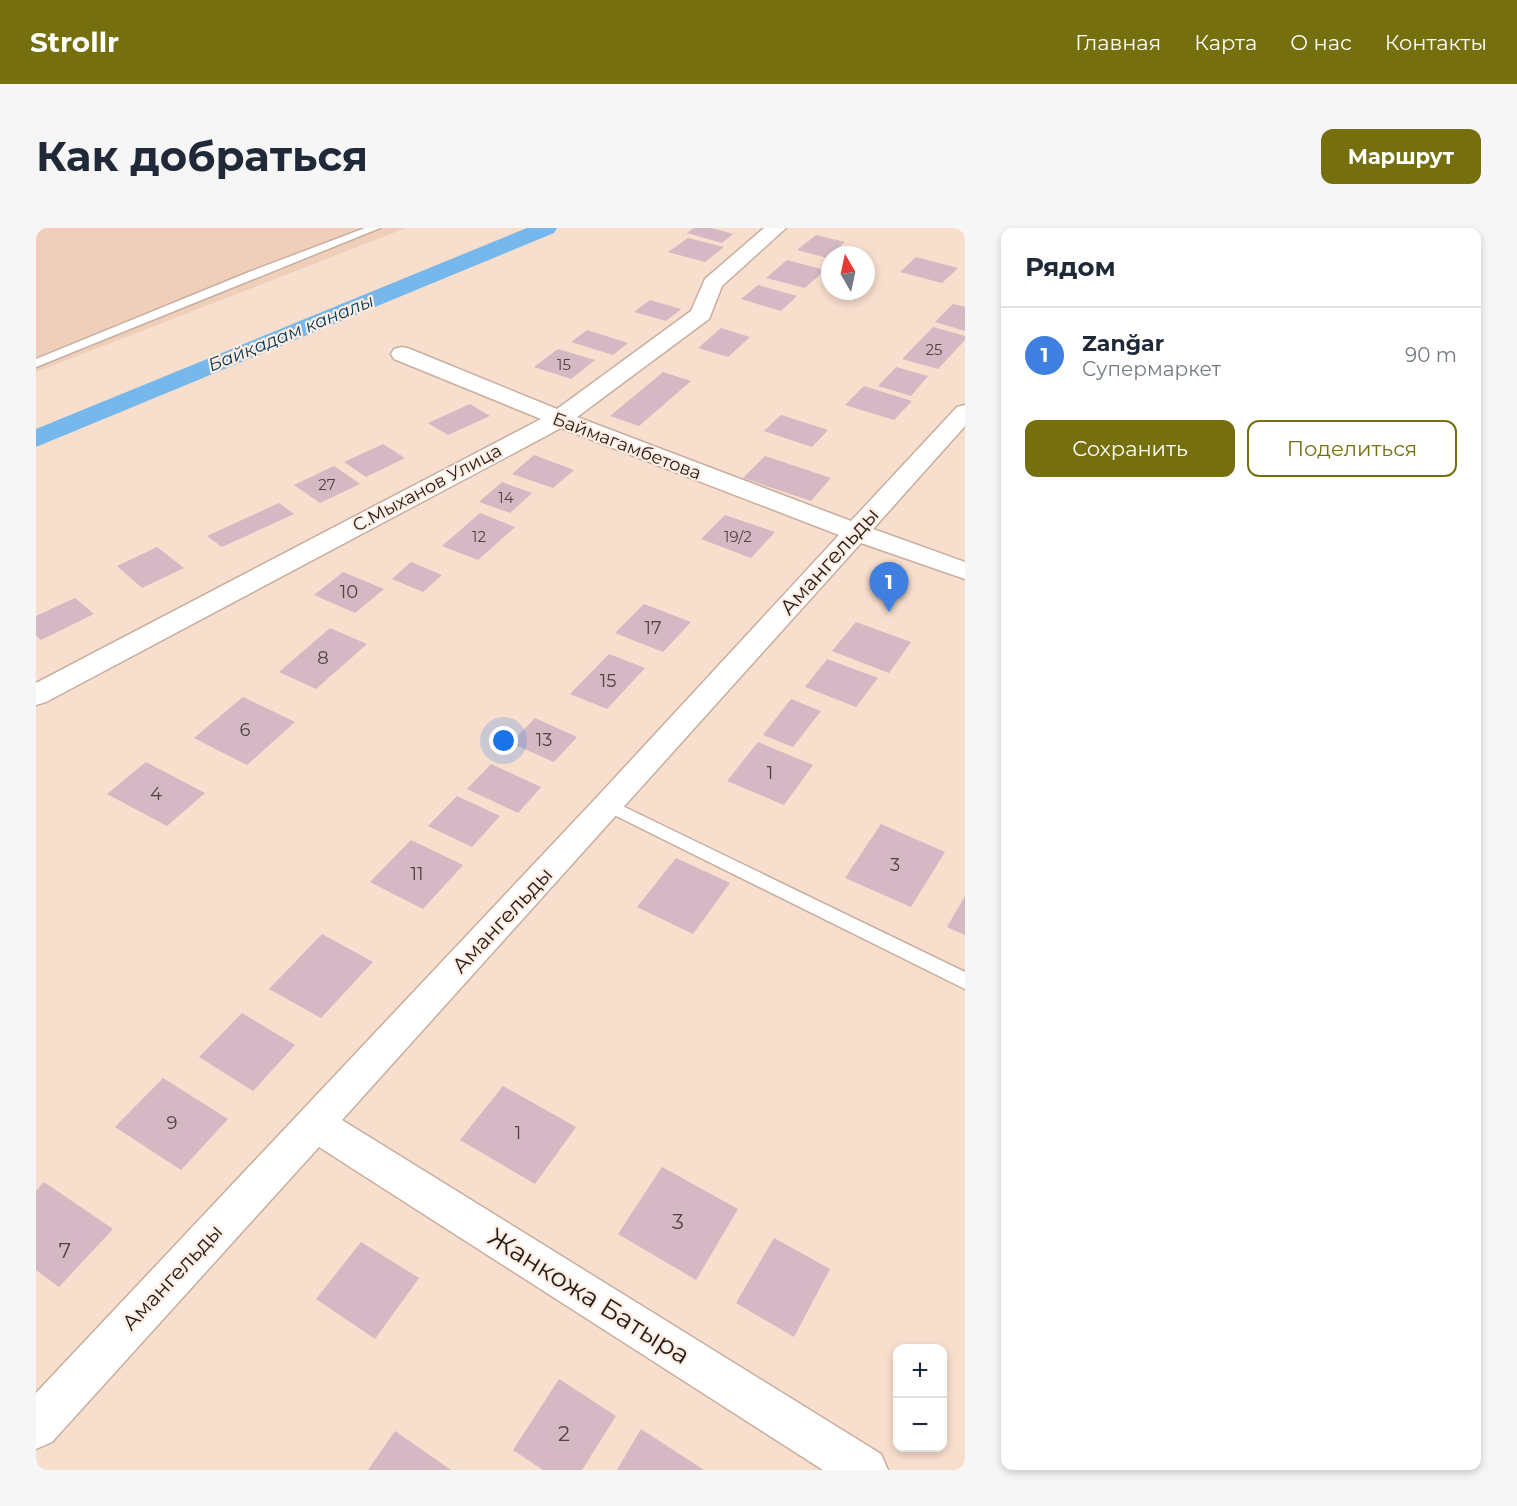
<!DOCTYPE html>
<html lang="ru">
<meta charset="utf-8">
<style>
body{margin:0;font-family:Montserrat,sans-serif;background:#f6f6f7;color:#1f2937}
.controls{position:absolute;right:18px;bottom:18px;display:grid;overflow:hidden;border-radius:12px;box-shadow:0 3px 9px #0003}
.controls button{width:54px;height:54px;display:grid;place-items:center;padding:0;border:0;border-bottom:2px solid #e0e1e3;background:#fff;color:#1f2937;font:30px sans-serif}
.compass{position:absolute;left:785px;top:18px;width:54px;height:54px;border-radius:50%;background:#fff;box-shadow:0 3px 9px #0003;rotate:351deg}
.you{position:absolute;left:468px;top:513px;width:21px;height:21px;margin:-15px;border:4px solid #fff;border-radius:50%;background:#1a73e8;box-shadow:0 0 0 9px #1a73e833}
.badge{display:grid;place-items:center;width:39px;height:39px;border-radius:50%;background:#766f0e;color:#fff;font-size:20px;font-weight:700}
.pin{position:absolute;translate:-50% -50px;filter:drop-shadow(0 2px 3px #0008)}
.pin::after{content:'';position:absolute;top:32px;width:21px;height:18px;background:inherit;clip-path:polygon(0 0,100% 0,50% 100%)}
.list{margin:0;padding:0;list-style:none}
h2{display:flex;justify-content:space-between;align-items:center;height:78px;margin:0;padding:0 24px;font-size:26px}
h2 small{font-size:20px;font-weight:400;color:#747a83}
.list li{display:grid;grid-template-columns:39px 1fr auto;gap:18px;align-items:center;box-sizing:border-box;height:96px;padding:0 24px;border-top:2px solid #e0e1e3}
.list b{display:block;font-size:22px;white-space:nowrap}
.list p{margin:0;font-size:20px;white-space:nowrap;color:#747a83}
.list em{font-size:20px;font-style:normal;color:#747a83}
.actions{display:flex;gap:12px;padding:18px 24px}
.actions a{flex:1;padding:14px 0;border:2px solid #766f0e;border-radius:12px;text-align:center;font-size:21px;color:#766f0e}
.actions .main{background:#766f0e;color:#fff}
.map{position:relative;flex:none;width:929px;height:1242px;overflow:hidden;border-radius:12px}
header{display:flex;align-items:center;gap:36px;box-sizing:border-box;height:84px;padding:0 30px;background:#766f0e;color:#fff}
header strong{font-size:28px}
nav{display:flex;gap:33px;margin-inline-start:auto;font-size:21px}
.intro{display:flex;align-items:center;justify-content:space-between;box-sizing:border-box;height:144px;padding:0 36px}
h1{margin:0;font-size:42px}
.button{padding:15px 27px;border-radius:12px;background:#766f0e;color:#fff;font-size:21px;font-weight:700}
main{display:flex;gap:36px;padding:0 36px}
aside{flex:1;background:#fff;border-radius:12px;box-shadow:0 3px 9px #0003}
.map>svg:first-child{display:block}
.built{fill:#efcfba}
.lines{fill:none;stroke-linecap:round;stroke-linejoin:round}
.canal{fill:#76b8eb;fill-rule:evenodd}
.building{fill:#d4b8c3}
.lane-casing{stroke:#c7ae9e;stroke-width:3}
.street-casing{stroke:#c7ae9e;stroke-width:3}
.lane{fill:#fff;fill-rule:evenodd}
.street{fill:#fff;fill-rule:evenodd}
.labels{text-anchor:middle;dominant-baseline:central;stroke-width:4.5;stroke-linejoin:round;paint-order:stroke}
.far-number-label{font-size:15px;fill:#514341}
.far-water-label{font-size:18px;font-style:italic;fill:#03395a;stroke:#fdede3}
.far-street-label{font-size:18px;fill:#251c16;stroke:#fdede3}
.number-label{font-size:18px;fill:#514341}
.street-label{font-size:21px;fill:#251c16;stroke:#fdede3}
.near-number-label{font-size:21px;fill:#514341}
.near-street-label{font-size:26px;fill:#251c16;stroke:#fdede3}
</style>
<header>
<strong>Strollr</strong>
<nav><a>Главная</a><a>Карта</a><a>О нас</a><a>Контакты</a></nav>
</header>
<div class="intro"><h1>Как добраться</h1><a class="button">Маршрут</a></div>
<main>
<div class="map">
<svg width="929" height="1242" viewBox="0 0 929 1242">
<rect width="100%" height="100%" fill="#f7decd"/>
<path class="built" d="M0,0h370l-370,144z"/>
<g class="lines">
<path class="canal" d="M491,0h30l-3,5 -518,214v-18z"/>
</g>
<g class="building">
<path d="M658,0h18l21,6 -11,9 -35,-10z"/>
<path d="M780,7l29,7 -18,16 -30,-8z"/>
<path d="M652,10l36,9 -19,15 -37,-10z"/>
<path d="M880,29l42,11 -16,15 -42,-11z"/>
<path d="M751,32l38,10 -20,18 -39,-10z"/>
<path d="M722,57l39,11 -16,15 -40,-12z"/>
<path d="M614,72l31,9 -15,12 -32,-9z"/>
<path d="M917,76l12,3v24l-30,-9z"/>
<path d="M897,99l32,9v4l-27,29 -36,-10z"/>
<path d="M685,100l29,9 -22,20 -30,-9z"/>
<path d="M551,102l41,13 -15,12 -42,-13z"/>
<path d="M522,121l37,11 -24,19 -37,-12z"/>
<path d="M860,139l32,9 -17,20 -33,-10z"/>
<path d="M627,144l28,9 -52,45 -29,-10z"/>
<path d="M828,158l48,15 -18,19 -49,-15z"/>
<path d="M434,176l20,12 -42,19 -20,-12z"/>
<path d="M745,187l47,15 -16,17 -48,-16z"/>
<path d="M347,216l22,14 -39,19 -22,-15z"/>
<path d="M498,227l40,15 -21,18 -41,-14z"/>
<path d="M729,228l66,22 -20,23 -68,-23z"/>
<path d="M298,238l26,18 -40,19 -26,-18z"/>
<path d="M466,254l30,11 -22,20 -31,-11z"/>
<path d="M243,275l15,11 -72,33 -15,-11z"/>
<path d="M444,285l35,14 -37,33 -36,-14z"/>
<path d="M689,287l50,17 -24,26 -50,-19z"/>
<path d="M121,319l27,21 -42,20 -25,-22z"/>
<path d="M375,334l31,13 -19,17 -31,-13z"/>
<path d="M307,344l41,17 -29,24 -41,-18z"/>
<path d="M39,370l19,16 -53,26 -5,-5v-19z"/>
<path d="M608,376l47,18 -28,30 -48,-19z"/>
<path d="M820,394l55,20 -22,31 -57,-22z"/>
<path d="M294,400l37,16 -51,45 -37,-17z"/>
<path d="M573,426l36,14 -38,41 -37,-15z"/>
<path d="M791,431l51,19 -22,29 -51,-20z"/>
<path d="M207,469l52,25 -48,43 -53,-27z"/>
<path d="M755,471l30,12 -28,36 -30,-12z"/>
<path d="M499,490l42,19 -23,25 -43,-19z"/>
<path d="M722,514l55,23 -29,40 -57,-24z"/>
<path d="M110,534l59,31 -38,33 -60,-32z"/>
<path d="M455,536l50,23 -23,26 -51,-24z"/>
<path d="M421,568l43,20 -28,31 -44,-21z"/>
<path d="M845,596l64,28 -34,55 -66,-29z"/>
<path d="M375,612l52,25 -40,44 -53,-27z"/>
<path d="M640,630l54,25 -37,51 -56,-27z"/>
<path d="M929,668v39l-18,-8z"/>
<path d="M286,706l51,28 -52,56 -52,-29z"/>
<path d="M206,785l53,32 -42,46 -54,-34z"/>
<path d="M127,850l65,41 -47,51 -66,-43z"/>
<path d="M467,858l73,41 -41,57 -75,-44z"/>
<path d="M626,939l76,42 -42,71 -78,-46z"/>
<path d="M8,954l69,47 -54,58 -23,-17v-79z"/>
<path d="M738,1010l56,31 -36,68 -58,-34z"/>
<path d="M325,1014l58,36 -44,61 -59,-40z"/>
<path d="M523,1151l57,37 -34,54h-39l-30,-20z"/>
<path d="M605,1201l63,41h-87z"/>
<path d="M359,1203l56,39h-83z"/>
</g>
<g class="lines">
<defs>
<g id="lane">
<path d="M329,0h15l-344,139v-8l213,-87z"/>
<path d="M572,571l357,173v17l-363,-180 -3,-4 3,-4z"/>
</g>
<path id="street" d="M728,0h22l-64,58 -13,33 -132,98 274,104 106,-114 8,-2v21l-92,103 92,33v17l-104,-36 -519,577 539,334 7,16h-65l-504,-323 -267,295 -16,7v-56l561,-596 242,-262 -278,-107 -515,274 -10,3v-22l505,-264 -147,-60 -3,-5 3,-5 8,-2 8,2 147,60 134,-98 14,-32z"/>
</defs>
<use href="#lane" class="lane-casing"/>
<use href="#street" class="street-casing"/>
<use href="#lane" class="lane"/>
<use href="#street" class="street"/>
</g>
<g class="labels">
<g class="far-number-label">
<text x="898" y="121">25</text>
<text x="528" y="136">15</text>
<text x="291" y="256">27</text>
<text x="470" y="269">14</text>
<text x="443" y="308">12</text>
<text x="702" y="308">19/2</text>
</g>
<g class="far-water-label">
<text transform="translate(255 105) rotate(-22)">Байқадам каналы</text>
</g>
<g class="far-street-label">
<text transform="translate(591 218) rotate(21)">Баймагамбетова</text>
<text transform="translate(391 260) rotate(-28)">С.Мыханов Улица</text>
</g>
<g class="number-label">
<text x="313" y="364">10</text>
<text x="617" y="400">17</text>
<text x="287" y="430">8</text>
<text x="572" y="453">15</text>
<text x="209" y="502">6</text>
<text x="508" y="512">13</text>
<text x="734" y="545">1</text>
<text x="120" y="566">4</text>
<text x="859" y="637">3</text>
<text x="381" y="646">11</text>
<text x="136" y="895">9</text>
<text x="482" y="905">1</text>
</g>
<g class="street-label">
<text transform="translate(793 333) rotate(-48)">Амангельды</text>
<text transform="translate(466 692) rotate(-47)">Амангельды</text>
<text transform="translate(136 1049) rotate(-47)">Амангельды</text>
</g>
<g class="near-number-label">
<text x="642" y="993">3</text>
<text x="29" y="1022">7</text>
<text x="528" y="1205">2</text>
</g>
<g class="near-street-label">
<text transform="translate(553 1068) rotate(32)">Жанкожа Батыра</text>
</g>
</g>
</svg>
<div class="controls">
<button>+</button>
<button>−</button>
</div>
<svg class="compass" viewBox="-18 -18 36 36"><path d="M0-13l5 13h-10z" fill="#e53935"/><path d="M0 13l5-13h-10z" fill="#747a83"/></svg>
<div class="you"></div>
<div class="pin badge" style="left:853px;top:384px;background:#3f7fe0">1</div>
</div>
<aside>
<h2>Рядом<small></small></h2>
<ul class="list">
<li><span class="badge" style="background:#3f7fe0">1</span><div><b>Zanğar</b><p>Супермаркет</p></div><em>90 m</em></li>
</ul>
<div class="actions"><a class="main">Сохранить</a><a>Поделиться</a></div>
</aside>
</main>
